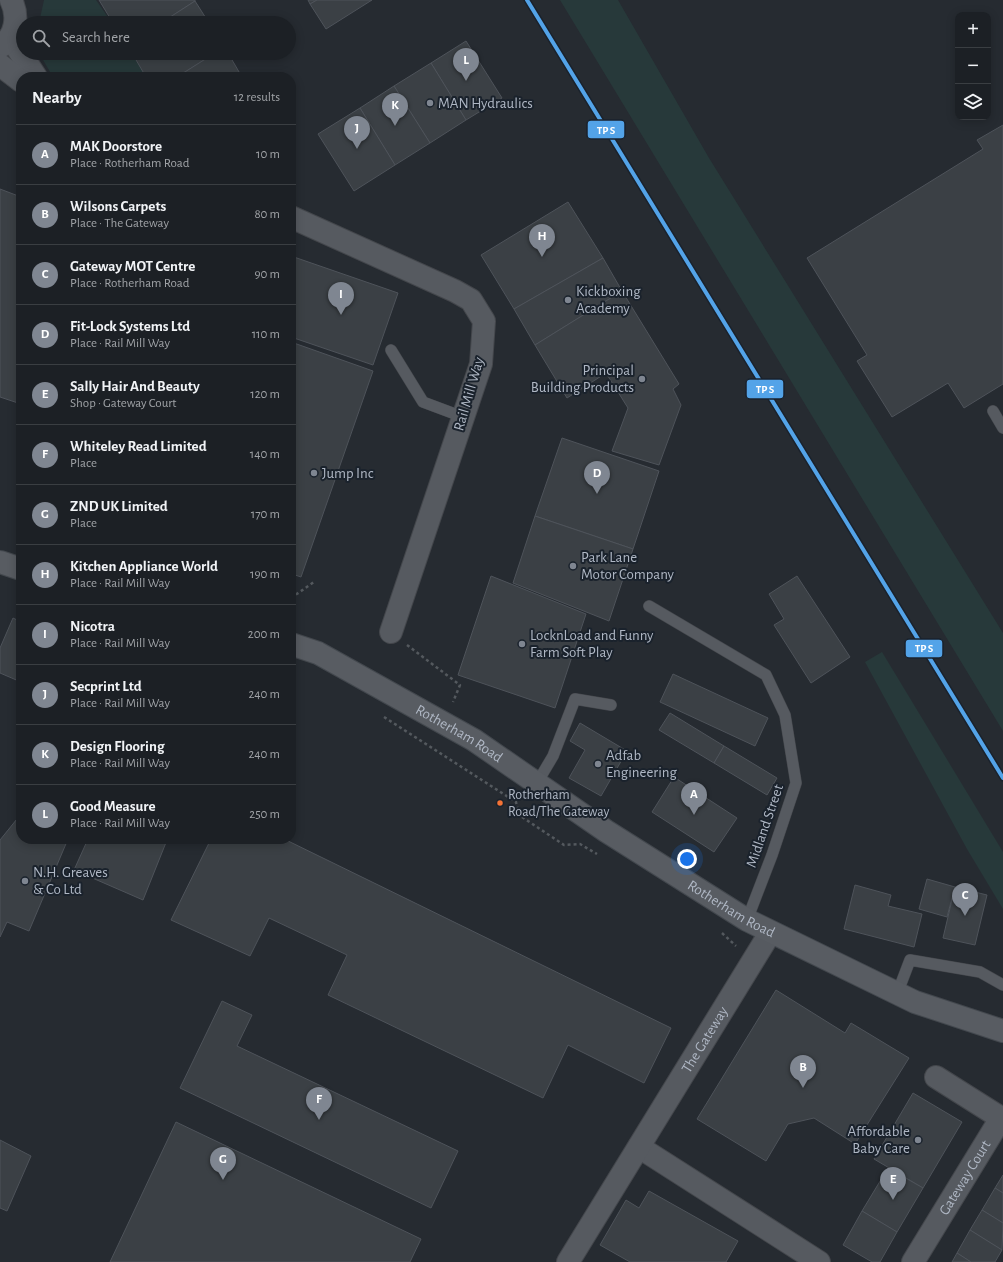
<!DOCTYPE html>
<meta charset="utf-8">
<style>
body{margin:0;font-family:"Alegreya Sans",sans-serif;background:#25282d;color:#f1f3f6}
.controls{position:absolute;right:12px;top:12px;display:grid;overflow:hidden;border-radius:8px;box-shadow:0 2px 10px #0003}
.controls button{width:36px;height:36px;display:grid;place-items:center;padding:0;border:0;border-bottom:1px solid #3a3e42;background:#1c2025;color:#f1f3f6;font:20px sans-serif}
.you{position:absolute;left:687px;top:859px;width:14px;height:14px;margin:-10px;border:3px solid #fff;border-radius:50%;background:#1a73e8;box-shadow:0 0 0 6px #1a73e833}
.badge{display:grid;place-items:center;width:26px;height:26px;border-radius:50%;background:#7f8691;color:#fff;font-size:13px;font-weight:700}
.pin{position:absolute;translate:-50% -33px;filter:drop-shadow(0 1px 2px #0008)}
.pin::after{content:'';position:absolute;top:21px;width:14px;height:12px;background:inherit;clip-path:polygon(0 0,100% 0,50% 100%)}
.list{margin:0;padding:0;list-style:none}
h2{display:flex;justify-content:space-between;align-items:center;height:52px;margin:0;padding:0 16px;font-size:17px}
h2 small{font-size:13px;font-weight:400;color:#a0a3a7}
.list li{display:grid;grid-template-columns:26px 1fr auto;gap:12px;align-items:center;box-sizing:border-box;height:60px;padding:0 16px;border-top:1px solid #3a3e42}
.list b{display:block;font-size:15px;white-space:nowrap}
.list p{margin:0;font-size:13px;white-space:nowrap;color:#a0a3a7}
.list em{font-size:13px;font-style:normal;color:#a0a3a7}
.icon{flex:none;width:22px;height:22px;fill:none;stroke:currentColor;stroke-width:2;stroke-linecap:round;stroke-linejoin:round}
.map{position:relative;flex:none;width:1003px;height:1262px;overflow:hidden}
.search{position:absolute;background:#1c2025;box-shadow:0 2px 10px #0003;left:16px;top:16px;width:280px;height:44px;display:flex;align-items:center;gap:10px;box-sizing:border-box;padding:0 14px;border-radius:22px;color:#a0a3a7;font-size:15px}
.panel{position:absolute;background:#1c2025;box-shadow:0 2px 10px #0003;left:16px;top:72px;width:280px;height:772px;border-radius:16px}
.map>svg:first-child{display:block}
.green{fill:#27393a}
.building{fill:#3b4045;stroke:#4e535a}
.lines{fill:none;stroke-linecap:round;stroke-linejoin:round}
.lane-casing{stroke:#44474c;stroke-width:12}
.street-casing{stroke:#44474c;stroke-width:24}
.primary-casing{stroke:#43484e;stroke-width:24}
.path{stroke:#54595e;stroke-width:2.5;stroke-dasharray:3 3;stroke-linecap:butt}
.lane{stroke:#565a60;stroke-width:11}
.street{stroke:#565a60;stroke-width:22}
.primary{stroke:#585c62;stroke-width:22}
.rail-1-casing{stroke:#1a222c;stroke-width:7}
.rail-1{stroke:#53a3e8;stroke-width:4}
.poi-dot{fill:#7f8691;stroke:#1a222c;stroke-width:1.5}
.bus-dot{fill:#f57335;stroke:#1a222c;stroke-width:1.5}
.labels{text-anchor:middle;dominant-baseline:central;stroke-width:4;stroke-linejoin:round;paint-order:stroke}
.bus-label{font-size:14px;fill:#afb7c4;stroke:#1a222c;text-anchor:start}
.poi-label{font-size:15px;fill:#afb7c4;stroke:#1a222c;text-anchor:start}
.street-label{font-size:15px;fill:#afb7c4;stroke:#1a222c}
.line-badge{stroke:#1a222c;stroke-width:1.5}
.badge-label{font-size:11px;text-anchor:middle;font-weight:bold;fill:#fff}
</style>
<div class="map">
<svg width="1003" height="1262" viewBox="0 0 1003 1262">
<rect width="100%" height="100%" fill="#262b31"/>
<g class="green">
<path d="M44,0h52l16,23h-73z"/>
<path d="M560,0h58l91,158 294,475v98z"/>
<path d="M39,53h93l14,24h-93z"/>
<path d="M882,652l121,200v57l-36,-60 -102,-187z"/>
</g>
<g class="building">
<path d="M99,0h96v1l-34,22h-48z"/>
<path d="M308,0h9l-7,4z"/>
<path d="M317,0h55l-46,29 -16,-25z"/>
<path d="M195,1l14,22h-48z"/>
<path d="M466,41l36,57 -36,22 -35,-57z"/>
<path d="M132,53h83l-38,24h-31z"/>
<path d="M215,53h13l14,24h-65z"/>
<path d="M431,63l35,57 -36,23 -36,-57z"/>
<path d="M394,86l36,57 -35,22 -35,-57z"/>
<path d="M360,108l35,57 -41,26 -36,-57z"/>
<path d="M1003,125v259l-39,24 -16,-25 -56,34 -35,-56 10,-6 -60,-97 176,-109 -6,-9z"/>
<path d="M0,189l21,8v207l-21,-7z"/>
<path d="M568,202l35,56 -89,51 -33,-54z"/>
<path d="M291,256l107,37 -25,72 -82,-28z"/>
<path d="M603,258l19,33 -87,54 -21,-36z"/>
<path d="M622,291l57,93 -6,5 8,16 -22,60 -47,-14 16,-43 -22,-35 -39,25 -32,-53z"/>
<path d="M291,342l82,29 -72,206 -6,-2 -4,12z"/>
<path d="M562,438l97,33 -26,78 -98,-33z"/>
<path d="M535,516l98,33 -24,72 -96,-38z"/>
<path d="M491,576l95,38 -31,94 -97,-33z"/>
<path d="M797,576l53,81 -39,26 -37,-58 10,-6 -15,-25z"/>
<path d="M13,618l8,4v60l-21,-9v-25z"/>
<path d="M673,674l95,44 -13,28 -95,-44z"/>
<path d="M670,713l54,33 -10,17 -55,-33z"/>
<path d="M580,723l47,28 -26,45 -32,-18 16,-28 -15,-9z"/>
<path d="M724,746l53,32 -10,17 -53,-32z"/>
<path d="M674,777l63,41 -23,34 -62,-40z"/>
<path d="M21,814v25h47l-39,92 -22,-9 -7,15v-97z"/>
<path d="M88,839l79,1 -24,60 -69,-30z"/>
<path d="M211,839h73l387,189 -27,55 -76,-38 -25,53 -215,-103 19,-40 -78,-37 -19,38 -79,-36z"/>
<path d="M927,879l28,8 -8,30 -28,-8z"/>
<path d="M855,885l36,10 -3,11 34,8 -8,33 -70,-18z"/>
<path d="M955,887l32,8 -12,50 -32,-7z"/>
<path d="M776,990l69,43 6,-10 58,35 -54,86 -41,-26 -26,6 -22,37 -69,-42z"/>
<path d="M222,1001l30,14 -15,31 221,105 -27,57 -251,-120z"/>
<path d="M913,1093l49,29 -39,66 -49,-29z"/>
<path d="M176,1122l245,117 -11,23h-300z"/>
<path d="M0,1140l31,16 -24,55 -7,-3z"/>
<path d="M888,1168l35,20 -26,44 -35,-21z"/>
<path d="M1003,1175v18l-8,-5z"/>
<path d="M995,1188l8,5v30l-21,-13z"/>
<path d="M649,1191l89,50 -12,21h-96l-30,-17 26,-45 13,8z"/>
<path d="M982,1210l21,13 -1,27 -32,-20z"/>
<path d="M862,1211l35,21 -17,30h-8l-29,-17z"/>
<path d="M970,1230l32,20 -7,12h-24l-14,-9z"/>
<path d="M957,1253l14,9h-19z"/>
</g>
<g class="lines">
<defs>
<g id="lane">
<path d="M391,350l32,52 40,15"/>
<path d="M993,411l10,17"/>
<path d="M649,606l117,69 19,40 11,68 -24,72 -25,65"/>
<path d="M537,783l16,-27 22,-57 36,6"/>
<path d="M897,994l13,-34 70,12 23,13"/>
</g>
<g id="street">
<path d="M10,37l26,40"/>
<path d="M0,47c16,-10 19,-31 11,-47"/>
<path d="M0,65l21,16"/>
<path d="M291,217l164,74 16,9 13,21 -3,43 -90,268"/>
<path d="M639,1147l180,115"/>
<path id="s1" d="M568,1262l202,-329"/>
<path id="s2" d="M913,1262l88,-144 -65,-41"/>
</g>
<g id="primary">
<path d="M0,562l21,7"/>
<path id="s3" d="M291,644l27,9 156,87 132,91 141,89 168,82 88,29"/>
</g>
</defs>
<use href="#lane" class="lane-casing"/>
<use href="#street" class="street-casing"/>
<use href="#primary" class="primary-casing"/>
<g class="path">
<path d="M291,598l23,-16"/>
<path d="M407,645l53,40 -7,17"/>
<path d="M384,717l132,85 3,13 45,30 16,-1 17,10"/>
<path d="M722,933l14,13"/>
</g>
<use href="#lane" class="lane"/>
<use href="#street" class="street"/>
<use href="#primary" class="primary"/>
<defs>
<path id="rail-1" d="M527,0l476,778"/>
</defs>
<use href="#rail-1" class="rail-1-casing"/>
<use href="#rail-1" class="rail-1"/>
</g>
<g class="poi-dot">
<circle cx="430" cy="103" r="4"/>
<circle cx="568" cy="300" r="4"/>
<circle cx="642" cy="379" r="4"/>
<circle cx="314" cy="473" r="4"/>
<circle cx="573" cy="566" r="4"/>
<circle cx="522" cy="644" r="4"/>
<circle cx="598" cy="764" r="4"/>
<circle cx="25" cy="881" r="4"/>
<circle cx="918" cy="1140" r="4"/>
</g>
<circle class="bus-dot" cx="500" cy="803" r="3.5"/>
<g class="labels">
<g class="bus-label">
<text x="508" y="795">Rotherham<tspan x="508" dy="17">Road/The Gateway</tspan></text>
</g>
<g class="poi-label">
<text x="438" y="103">MAN Hydraulics</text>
<text x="576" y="291">Kickboxing<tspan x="576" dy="17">Academy</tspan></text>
<text x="634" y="370" text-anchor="end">Principal<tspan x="634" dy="17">Building Products</tspan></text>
<text x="322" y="473">Jump Inc</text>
<text x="581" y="557">Park Lane<tspan x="581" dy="17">Motor Company</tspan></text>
<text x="530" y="635">LocknLoad and Funny<tspan x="530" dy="17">Farm Soft Play</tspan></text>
<text x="606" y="755">Adfab<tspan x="606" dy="17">Engineering</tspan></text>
<text x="33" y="872">N.H. Greaves<tspan x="33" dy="17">&amp; Co Ltd</tspan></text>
<text x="910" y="1131" text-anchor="end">Affordable<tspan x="910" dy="17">Baby Care</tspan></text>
</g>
<g class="street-label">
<text transform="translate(469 394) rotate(-74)">Rail Mill Way</text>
<text stroke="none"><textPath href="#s3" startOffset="191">Rotherham Road</textPath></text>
<text transform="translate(765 826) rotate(-71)">Midland Street</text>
<text stroke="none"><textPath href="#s3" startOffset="515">Rotherham Road</textPath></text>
<text stroke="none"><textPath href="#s1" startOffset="261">The Gateway</textPath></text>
<text stroke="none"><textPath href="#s2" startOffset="99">Gateway Court</textPath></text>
</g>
</g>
<g class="line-badge">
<rect x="587" y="120" width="38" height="19" rx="4" fill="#53a3e8"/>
<rect x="746" y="379" width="38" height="20" rx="4" fill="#53a3e8"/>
<rect x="905" y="639" width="38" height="19" rx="4" fill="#53a3e8"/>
</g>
<g class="badge-label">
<text x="606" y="134">TP S</text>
<text x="765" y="393">TP S</text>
<text x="924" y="652">TP S</text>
</g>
</svg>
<div class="controls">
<button>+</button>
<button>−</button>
<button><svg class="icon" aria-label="layers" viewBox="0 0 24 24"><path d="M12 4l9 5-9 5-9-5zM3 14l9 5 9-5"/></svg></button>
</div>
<div class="you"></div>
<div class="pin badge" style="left:694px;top:815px">A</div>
<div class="pin badge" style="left:803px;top:1088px">B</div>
<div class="pin badge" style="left:965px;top:916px">C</div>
<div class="pin badge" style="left:597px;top:494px">D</div>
<div class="pin badge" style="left:893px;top:1200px">E</div>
<div class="pin badge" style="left:319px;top:1120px">F</div>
<div class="pin badge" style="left:223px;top:1180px">G</div>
<div class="pin badge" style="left:542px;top:257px">H</div>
<div class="pin badge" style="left:341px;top:315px">I</div>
<div class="pin badge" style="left:357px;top:149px">J</div>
<div class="pin badge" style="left:395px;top:126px">K</div>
<div class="pin badge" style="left:466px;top:81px">L</div>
<div class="search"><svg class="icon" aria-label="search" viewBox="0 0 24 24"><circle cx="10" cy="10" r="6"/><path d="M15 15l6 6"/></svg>Search here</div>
<section class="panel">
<h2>Nearby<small>12 results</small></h2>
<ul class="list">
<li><span class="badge">A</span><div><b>MAK Doorstore</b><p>Place · Rotherham Road</p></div><em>10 m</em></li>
<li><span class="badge">B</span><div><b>Wilsons Carpets</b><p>Place · The Gateway</p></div><em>80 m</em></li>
<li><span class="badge">C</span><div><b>Gateway MOT Centre</b><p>Place · Rotherham Road</p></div><em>90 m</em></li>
<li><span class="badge">D</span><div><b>Fit-Lock Systems Ltd</b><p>Place · Rail Mill Way</p></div><em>110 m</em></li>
<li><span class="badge">E</span><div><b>Sally Hair And Beauty</b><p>Shop · Gateway Court</p></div><em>120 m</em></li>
<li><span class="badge">F</span><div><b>Whiteley Read Limited</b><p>Place</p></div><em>140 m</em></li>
<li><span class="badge">G</span><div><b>ZND UK Limited</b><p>Place</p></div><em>170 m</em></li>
<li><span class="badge">H</span><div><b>Kitchen Appliance World</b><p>Place · Rail Mill Way</p></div><em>190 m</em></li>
<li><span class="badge">I</span><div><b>Nicotra</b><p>Place · Rail Mill Way</p></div><em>200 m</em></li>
<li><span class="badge">J</span><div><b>Secprint Ltd</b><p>Place · Rail Mill Way</p></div><em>240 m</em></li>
<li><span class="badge">K</span><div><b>Design Flooring</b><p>Place · Rail Mill Way</p></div><em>240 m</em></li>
<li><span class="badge">L</span><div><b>Good Measure</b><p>Place · Rail Mill Way</p></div><em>250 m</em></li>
</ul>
</section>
</div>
